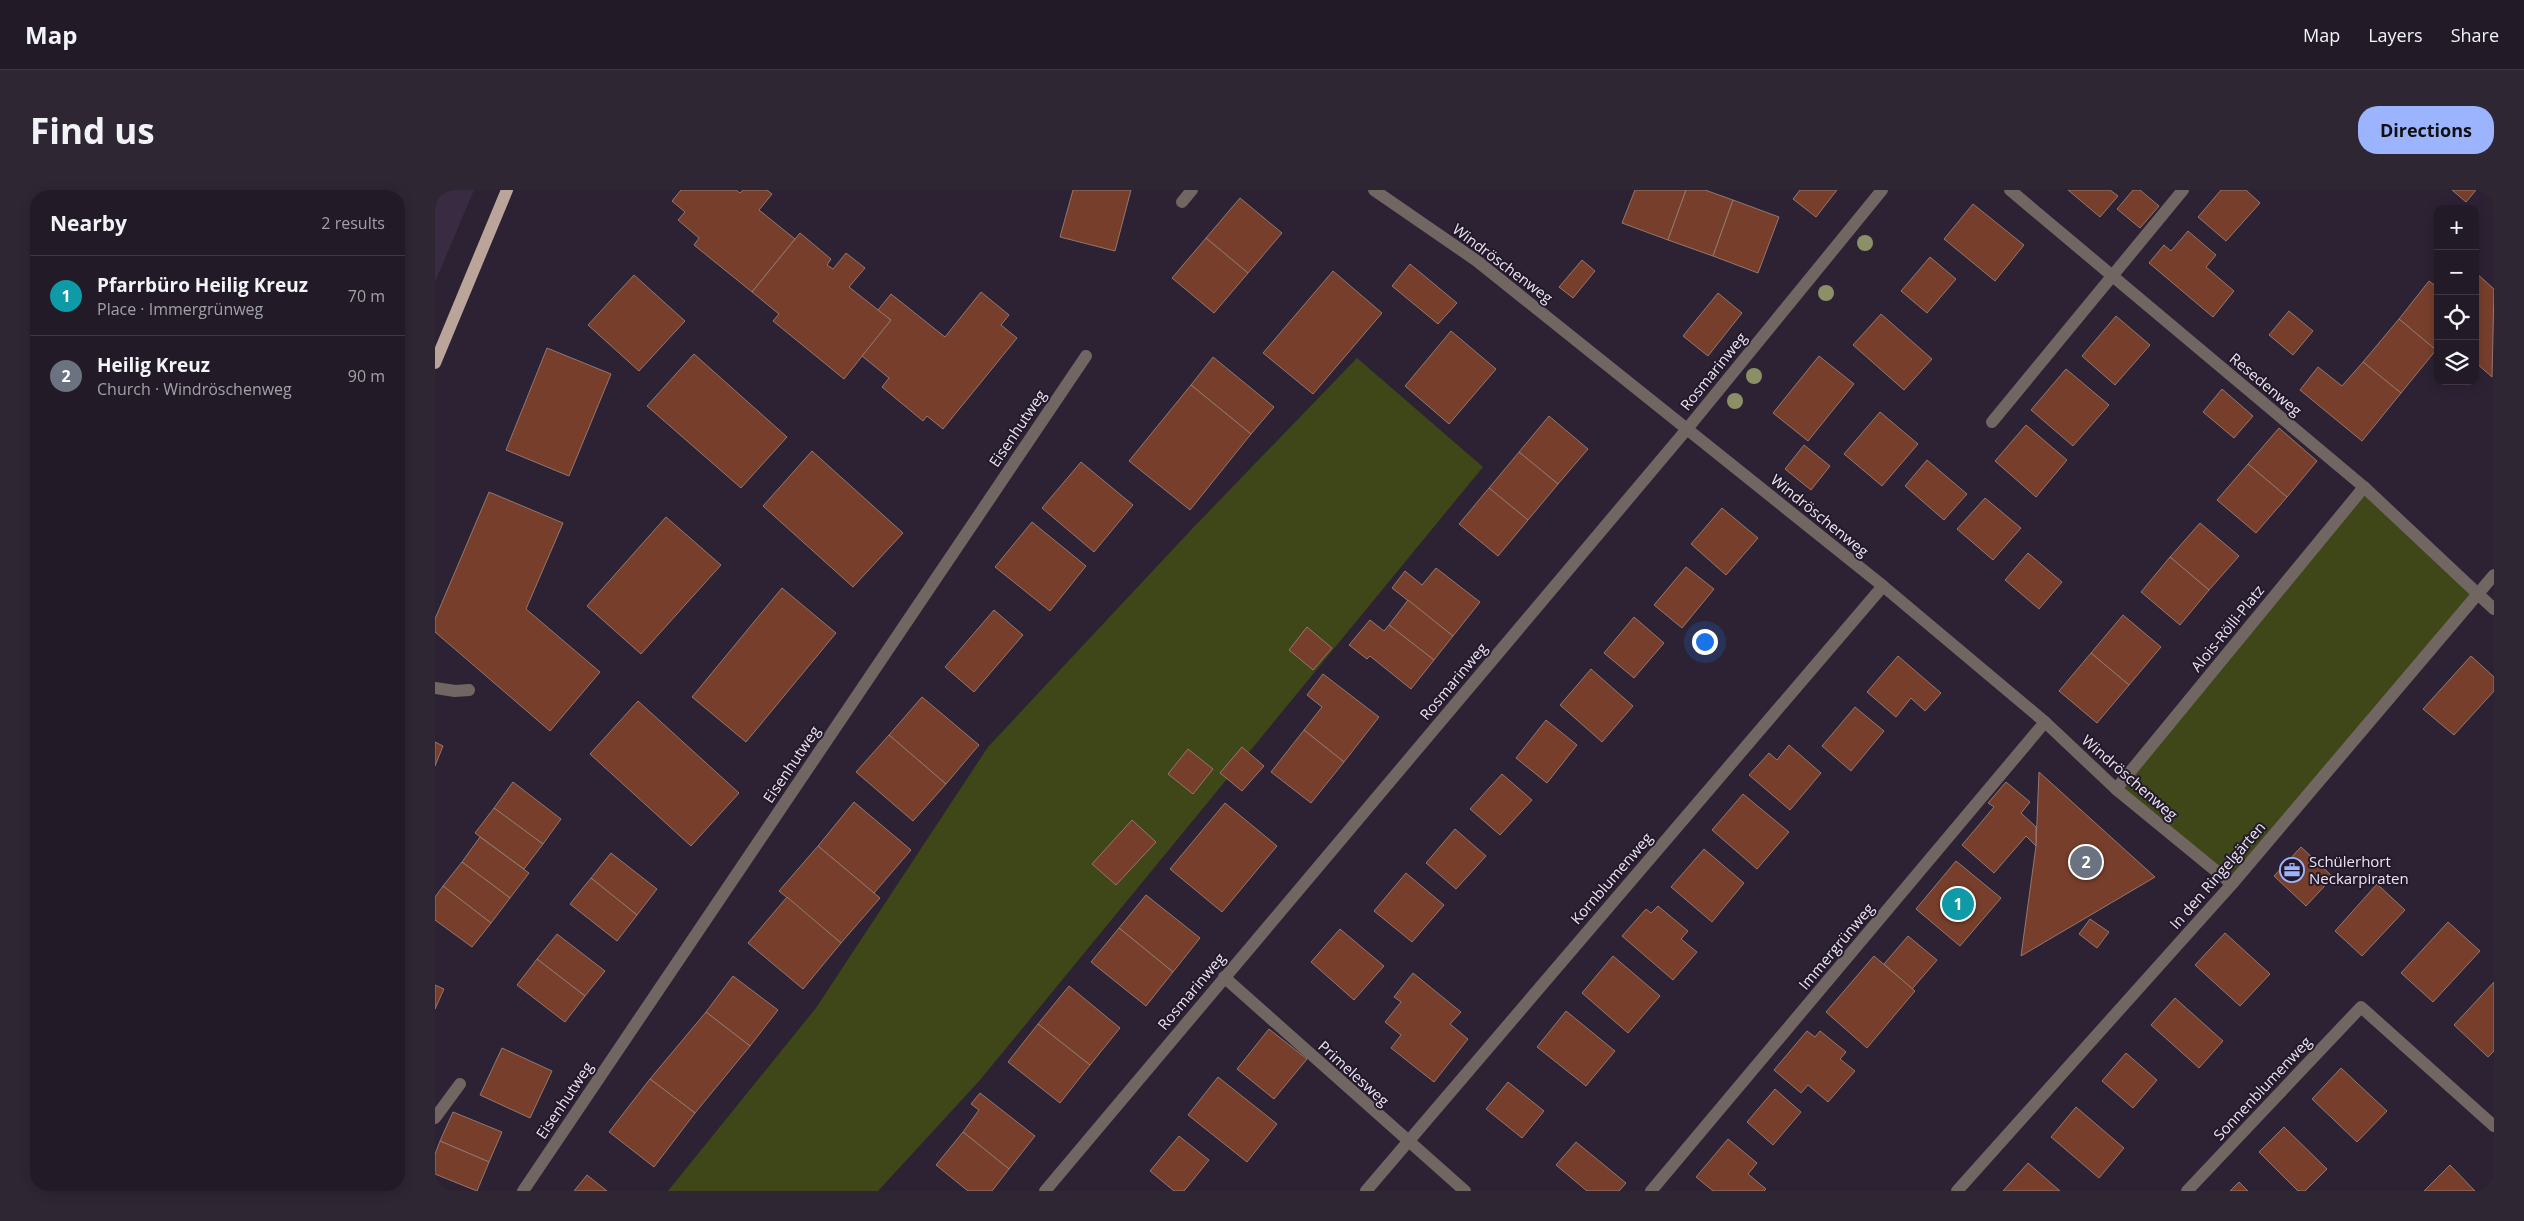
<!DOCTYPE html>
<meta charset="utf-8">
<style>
body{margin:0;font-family:"Open Sans",sans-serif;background:#2e2733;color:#f1f3f6}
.controls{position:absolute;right:15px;top:15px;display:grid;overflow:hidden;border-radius:10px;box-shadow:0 2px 12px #0003}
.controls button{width:45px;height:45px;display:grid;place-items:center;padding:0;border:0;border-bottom:1px solid #3f3844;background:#221a27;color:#f1f3f6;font:25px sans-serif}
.you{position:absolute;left:1269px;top:451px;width:18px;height:18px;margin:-12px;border:4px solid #fff;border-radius:50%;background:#1a73e8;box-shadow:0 0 0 8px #1a73e833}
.badge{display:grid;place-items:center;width:32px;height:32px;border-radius:50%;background:#9cb4fd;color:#fff;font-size:16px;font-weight:700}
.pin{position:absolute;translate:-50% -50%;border:2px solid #fff;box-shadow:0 1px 5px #0006}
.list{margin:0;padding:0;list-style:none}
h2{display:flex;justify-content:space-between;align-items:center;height:65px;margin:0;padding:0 20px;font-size:21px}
h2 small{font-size:16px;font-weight:400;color:#a2a1a7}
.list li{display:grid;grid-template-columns:32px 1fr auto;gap:15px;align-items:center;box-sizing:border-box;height:80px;padding:0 20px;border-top:1px solid #3f3844}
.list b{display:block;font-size:19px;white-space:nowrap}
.list p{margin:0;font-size:16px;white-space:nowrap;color:#a2a1a7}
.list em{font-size:16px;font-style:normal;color:#a2a1a7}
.icon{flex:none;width:28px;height:28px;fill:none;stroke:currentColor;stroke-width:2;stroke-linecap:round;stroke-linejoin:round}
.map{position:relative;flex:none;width:2059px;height:1001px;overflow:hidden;border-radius:20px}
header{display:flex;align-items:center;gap:30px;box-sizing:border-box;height:70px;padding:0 25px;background:#221a27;border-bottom:1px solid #3f3844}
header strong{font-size:24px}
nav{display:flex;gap:28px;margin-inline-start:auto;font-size:18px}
.intro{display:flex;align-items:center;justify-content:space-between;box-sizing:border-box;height:120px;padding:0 30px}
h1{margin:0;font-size:35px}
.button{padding:12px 22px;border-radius:20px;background:#9cb4fd;color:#111;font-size:18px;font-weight:700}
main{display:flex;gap:30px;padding:0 30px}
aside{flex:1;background:#221a27;border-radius:20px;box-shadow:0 2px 12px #0003}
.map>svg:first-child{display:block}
.built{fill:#382b42}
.green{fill:#3f4719}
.building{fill:#773f2b;stroke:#927870}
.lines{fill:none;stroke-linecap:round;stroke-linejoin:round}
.minor{stroke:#716661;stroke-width:12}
.major{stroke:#bba59b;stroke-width:12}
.tree{fill:#8b9067}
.labels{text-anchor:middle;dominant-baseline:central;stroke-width:4;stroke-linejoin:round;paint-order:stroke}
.street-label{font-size:15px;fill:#ebe5f1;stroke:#23192a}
.poi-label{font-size:15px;fill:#ebe5f1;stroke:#23192a;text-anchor:start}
</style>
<header>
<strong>Map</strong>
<nav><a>Map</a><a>Layers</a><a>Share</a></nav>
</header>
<div class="intro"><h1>Find us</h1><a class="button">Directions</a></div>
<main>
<aside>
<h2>Nearby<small>2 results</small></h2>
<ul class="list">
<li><span class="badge" style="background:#0f9aa8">1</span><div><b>Pfarrbüro Heilig Kreuz</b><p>Place · Immergrünweg</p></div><em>70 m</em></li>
<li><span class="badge" style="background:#6b7280">2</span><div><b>Heilig Kreuz</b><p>Church · Windröschenweg</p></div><em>90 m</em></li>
</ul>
</aside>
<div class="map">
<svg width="2059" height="1001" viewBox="0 0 2059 1001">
<rect width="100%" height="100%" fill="#2d2234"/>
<path class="built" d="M0,0h39l-39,92z"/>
<g class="green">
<path d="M922,168l126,109 -503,613 -102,111h-210l148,-183 172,-261 204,-218z"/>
<path d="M1929,297l112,107 -244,290 -116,-95z"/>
</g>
<g class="building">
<path d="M246,0h55l4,3 3,-3h24l5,4 -13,16 36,29 -43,53 -58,-47 5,-7 -21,-18 7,-8 -13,-11z"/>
<path d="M638,0h58l-16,61 -55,-14z"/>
<path d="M1200,0h51l-18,50 -46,-17z"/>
<path d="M1251,0h19l28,10 -20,56 -45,-16z"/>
<path d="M1365,0h37l-21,27 -23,-18z"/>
<path d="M1633,0h42l8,6 -18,21z"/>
<path d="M1698,0h7l19,16 -19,22 -23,-19z"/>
<path d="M1786,0h25l14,13 -34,38 -28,-24z"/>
<path d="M2017,0h24l-10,12z"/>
<path d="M805,8l42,35 -34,40 -42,-35z"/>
<path d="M1298,10l46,17 -21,56 -45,-17z"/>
<path d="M1538,14l51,41 -29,36 -51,-42z"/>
<path d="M1753,41l28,24 -10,12 28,24 -21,26 -64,-54 15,-18 7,6z"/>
<path d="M365,43l31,26 -4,6 6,4 13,-16 19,15 -16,19 42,33 -47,59 -71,-58 6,-7 -27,-22z"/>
<path d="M771,48l42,35 -34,40 -42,-35z"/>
<path d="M1495,67l26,22 -29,34 -26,-22z"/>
<path d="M1147,70l13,11 -22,27 -14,-11z"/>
<path d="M975,74l47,39 -19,21 -46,-38z"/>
<path d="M898,81l49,42 -69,81 -50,-41z"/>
<path d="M2040,82l19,17 -2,88 -17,-15z"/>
<path d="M199,85l51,46 -46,50 -51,-46z"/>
<path d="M1994,91l9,7 -2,62 -37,-31z"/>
<path d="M546,102l28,23 -8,10 16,13 -74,91 -16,-13 -4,5 -41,-34 7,-9 -27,-22 29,-36 -13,-10 13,-16 54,43z"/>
<path d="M1283,103l24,20 -34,43 -25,-20z"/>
<path d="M1854,121l24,20 -20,24 -24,-20z"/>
<path d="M1446,124l51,45 -28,31 -51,-45z"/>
<path d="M1681,126l34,29 -35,40 -33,-29z"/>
<path d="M1964,129l37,31 -35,43 -38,-31z"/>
<path d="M1016,141l45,38 -47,55 -44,-38z"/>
<path d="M112,158l64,26 -42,102 -63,-26z"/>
<path d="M259,164l93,83 -46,51 -94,-82z"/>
<path d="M1384,166l35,28 -46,57 -35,-28z"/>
<path d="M778,167l61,50 -23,27 -60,-49z"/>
<path d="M1928,172l38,31 -39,48 -62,-51 18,-23 24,19z"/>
<path d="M1631,179l43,36 -36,41 -42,-36z"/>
<path d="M756,195l60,49 -61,76 -61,-49z"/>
<path d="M1787,199l31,27 -19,22 -31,-26z"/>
<path d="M1445,222l38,32 -36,42 -38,-32z"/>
<path d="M1114,226l39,33 -30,35 -39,-32z"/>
<path d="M1591,235l41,35 -31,37 -41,-36z"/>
<path d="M1844,238l38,33 -30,36 -39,-33z"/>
<path d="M1369,255l26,21 -19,24 -26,-21z"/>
<path d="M377,261l91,82 -50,54 -90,-81z"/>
<path d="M1084,262l39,32 -30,36 -39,-32z"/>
<path d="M1492,270l40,34 -23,26 -39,-34z"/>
<path d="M646,272l52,43 -39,47 -52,-44z"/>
<path d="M1813,274l39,33 -31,36 -39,-33z"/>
<path d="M1054,298l39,32 -30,36 -39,-32z"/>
<path d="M54,302l74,31 -37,86 74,63 -50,59 -115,-99v-13z"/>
<path d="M1550,308l36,30 -28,32 -36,-31z"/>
<path d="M1287,318l36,30 -32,37 -35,-31z"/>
<path d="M231,327l55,48 -80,89 -54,-48z"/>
<path d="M597,332l54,44 -36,45 -55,-44z"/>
<path d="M1765,333l39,33 -30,34 -39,-33z"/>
<path d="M1593,363l34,29 -23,27 -34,-29z"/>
<path d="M1735,367l39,33 -29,35 -39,-33z"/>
<path d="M1251,377l28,22 -32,39 -28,-23z"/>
<path d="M1001,378l44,34 -27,34 -61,-48 13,-17 17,14z"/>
<path d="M347,398l54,45 -90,109 -54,-45z"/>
<path d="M973,410l45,36 -19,24 -45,-35z"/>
<path d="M559,420l29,25 -49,57 -29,-25z"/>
<path d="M1688,425l38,32 -32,38 -38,-32z"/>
<path d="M1199,427l30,26 -30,35 -30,-25z"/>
<path d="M935,430l14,11 5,-6 45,35 -23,29 -41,-33 -3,3 -18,-14z"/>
<path d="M872,437l25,21 -19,22 -24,-20z"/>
<path d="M1656,463l38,32 -32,38 -38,-32z"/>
<path d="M1463,466l43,37 -16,18 -14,-13 -15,19 -29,-25z"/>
<path d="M2036,466l23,21v14l-40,44 -31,-26z"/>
<path d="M1156,479l42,37 -31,36 -42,-37z"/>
<path d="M888,484l56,43 -35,45 -40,-32 18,-23 -15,-12z"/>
<path d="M487,507l57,48 -33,39 -57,-49z"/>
<path d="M203,511l101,92 -48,53 -101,-92z"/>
<path d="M1420,517l29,24 -33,40 -29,-25z"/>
<path d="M1111,530l31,25 -30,38 -31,-25z"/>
<path d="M869,540l40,32 -33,41 -40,-31z"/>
<path d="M454,545l57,49 -33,37 -57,-49z"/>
<path d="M0,552l8,4 -8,20z"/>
<path d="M1354,555l32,28 -31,37 -41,-35 20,-22 8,7z"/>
<path d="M807,557l22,19 -22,25 -22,-18z"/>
<path d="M753,559l25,20 -20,25 -25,-20z"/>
<path d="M1604,582l116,105 -134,79 15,-110z"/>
<path d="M1067,584l30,26 -32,35 -30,-26z"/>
<path d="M78,592l48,37 -18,25 -49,-36z"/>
<path d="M1571,592l24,20 -9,11 15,14v19l-10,-10 -32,37 -32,-28 32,-38 -6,-4z"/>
<path d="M1308,604l46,38 -32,37 -45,-39z"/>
<path d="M419,612l57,48 -37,43 -56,-47z"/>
<path d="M790,613l52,43 -55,66 -52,-43z"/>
<path d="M59,618l49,36 -19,25 -49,-36z"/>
<path d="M697,630l24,22 -40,43 -24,-21z"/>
<path d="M1020,639l31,27 -30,33 -30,-26z"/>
<path d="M45,647l49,36 -19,25 -48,-36z"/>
<path d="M383,656l62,52 -39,45 -62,-52z"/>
<path d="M1866,657l32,30 -27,29 -32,-30z"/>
<path d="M1269,659l40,34 -32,39 -41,-35z"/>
<path d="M176,663l46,36 -20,26 -46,-37z"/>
<path d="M1521,671l45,37 -41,48 -44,-37z"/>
<path d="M27,672l48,36 -19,25 -48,-37z"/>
<path d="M971,683l38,32 -32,37 -38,-31z"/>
<path d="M156,688l46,37 -20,26 -47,-37z"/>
<path d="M1942,694l28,26 -43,46 -27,-25z"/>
<path d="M8,696l48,37 -19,24 -37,-27v-23z"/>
<path d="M711,705l54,43 -27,34 -54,-44z"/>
<path d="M352,707l54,46 -38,46 -55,-46z"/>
<path d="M1223,716l30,25 -7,8 16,13 -24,28 -51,-44 24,-27 5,4z"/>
<path d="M1655,729l19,13 -12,16 -18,-14z"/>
<path d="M2013,732l32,29 -47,51 -32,-29z"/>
<path d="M684,738l54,44 -27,34 -55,-44z"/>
<path d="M905,739l44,37 -30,34 -43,-38z"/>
<path d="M1790,743l45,41 -30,32 -45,-41z"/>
<path d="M122,744l48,37 -20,25 -48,-37z"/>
<path d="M1473,746l29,24 -25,29 -28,-25z"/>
<path d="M1178,766l47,40 -32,37 -46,-40z"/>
<path d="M1439,766l41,35 -48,57 -41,-36z"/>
<path d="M102,769l48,37 -20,26 -48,-37z"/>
<path d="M978,783l48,39 -11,12 18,15 -34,43 -43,-34 10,-13 -16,-13 16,-20 -7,-5z"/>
<path d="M298,786l45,34 -28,36 -44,-34z"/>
<path d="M2059,792v69l-6,6 -34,-32z"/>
<path d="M0,795l9,4 -9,20z"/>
<path d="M634,796l51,42 -30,37 -52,-41z"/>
<path d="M1740,808l48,43 -24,27 -48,-43z"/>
<path d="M1131,821l49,40 -29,35 -49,-39z"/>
<path d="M271,822l44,34 -55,67 -45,-34z"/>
<path d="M603,834l52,41 -30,38 -52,-41z"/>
<path d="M834,839l38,30 -33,40 -37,-30z"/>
<path d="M1372,841l8,6 5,-6 26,21 -6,7 15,12 -27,31 -20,-17 -7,8 -27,-23z"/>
<path d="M67,858l50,23 -22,47 -50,-23z"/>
<path d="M1691,863l31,27 -24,28 -31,-27z"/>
<path d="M1906,878l46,43 -30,31 -45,-43z"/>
<path d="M783,887l59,47 -30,38 -59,-47z"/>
<path d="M215,889l45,34 -41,54 -45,-35z"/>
<path d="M1073,892l36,29 -22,27 -36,-29z"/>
<path d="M1340,899l26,23 -28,33 -26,-23z"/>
<path d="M545,903l55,43 -26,33 -46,-37 16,-22 -8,-6z"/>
<path d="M1641,917l48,41 -25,30 -48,-41z"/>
<path d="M18,922l49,20 -13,30 -49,-21z"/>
<path d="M1849,937l43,42 -22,22h-7l-39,-39z"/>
<path d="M528,942l46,37 -17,22h-24l-32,-26z"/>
<path d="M744,946l30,24 -25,31h-10l-24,-20z"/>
<path d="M1293,949l29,24 -9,11 18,15 -2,2h-51l-17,-14z"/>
<path d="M5,951l49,21 -12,29 -42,-17v-20z"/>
<path d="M1141,952l50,41 -7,8h-32l-31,-26z"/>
<path d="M1593,973l32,28h-57z"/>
<path d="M2015,975l25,26h-51z"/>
<path d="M152,985l20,16h-33z"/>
<path d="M1804,992l9,9h-18z"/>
</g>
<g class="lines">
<g class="minor">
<path d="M939,0l103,71 406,325 162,136 71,67 116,95"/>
<path d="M1575,0l354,297 130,122"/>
<path d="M747,12l10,-12"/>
<path d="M1557,232l191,-232"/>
<path d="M0,498l20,3 14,-1"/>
<path d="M1681,599l248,-302"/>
<path d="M789,787l241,214"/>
<path d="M0,928l25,-34"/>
<path d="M88,1001l563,-835"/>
<path d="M610,1001l642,-762 195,-239"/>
<path d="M931,1001l517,-605"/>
<path d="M1216,1001l394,-469"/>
<path d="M1522,1001l275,-307 262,-309"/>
<path d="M1752,1001l174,-184 133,119"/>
</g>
<path class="major" d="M0,173l72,-173"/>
</g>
<g class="tree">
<circle cx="1430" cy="53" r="8"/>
<circle cx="1391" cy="103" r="8"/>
<circle cx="1319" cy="186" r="8"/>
<circle cx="1300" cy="211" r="8"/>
</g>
<defs>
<symbol id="office-ring" viewBox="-11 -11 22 22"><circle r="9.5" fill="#23192a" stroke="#9cb4fd" stroke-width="1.5"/><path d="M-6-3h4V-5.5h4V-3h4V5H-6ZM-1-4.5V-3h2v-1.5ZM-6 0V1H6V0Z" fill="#9cb4fd"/></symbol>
</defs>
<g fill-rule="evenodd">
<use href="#office-ring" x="1843" y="666" width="28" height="28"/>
</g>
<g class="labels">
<g class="street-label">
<text transform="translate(1068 73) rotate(37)">Windröschenweg</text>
<text transform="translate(1278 181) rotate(-51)">Rosmarinweg</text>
<text transform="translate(1831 194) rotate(40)">Resedenweg</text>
<text transform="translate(582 238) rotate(-56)">Eisenhutweg</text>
<text transform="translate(1385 325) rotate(39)">Windröschenweg</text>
<text transform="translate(1792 438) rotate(-51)">Alois-Rölli-Platz</text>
<text transform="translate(1018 491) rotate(-50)">Rosmarinweg</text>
<text transform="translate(356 574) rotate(-56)">Eisenhutweg</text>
<text transform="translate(1695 587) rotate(41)">Windröschenweg</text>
<text transform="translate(1782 685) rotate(-49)">In den Ringelgärten</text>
<text transform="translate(1176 688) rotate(-49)">Kornblumenweg</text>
<text transform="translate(1401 756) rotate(-50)">Immergrünweg</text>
<text transform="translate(756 801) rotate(-50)">Rosmarinweg</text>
<text transform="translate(919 883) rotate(42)">Primelesweg</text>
<text transform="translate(1827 898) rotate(-47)">Sonnenblumenweg</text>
<text transform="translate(129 910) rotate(-56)">Eisenhutweg</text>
</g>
<g class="poi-label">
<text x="1874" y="671">Schülerhort<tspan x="1874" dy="17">Neckarpiraten</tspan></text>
</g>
</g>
</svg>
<div class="controls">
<button>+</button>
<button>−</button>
<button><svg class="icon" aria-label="locate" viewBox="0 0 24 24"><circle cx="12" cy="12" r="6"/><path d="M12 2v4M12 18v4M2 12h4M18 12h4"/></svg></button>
<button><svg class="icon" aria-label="layers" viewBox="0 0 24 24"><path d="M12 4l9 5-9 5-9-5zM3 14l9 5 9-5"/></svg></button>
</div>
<div class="you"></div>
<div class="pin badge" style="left:1523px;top:714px;background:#0f9aa8">1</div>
<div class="pin badge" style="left:1651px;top:672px;background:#6b7280">2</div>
</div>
</main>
